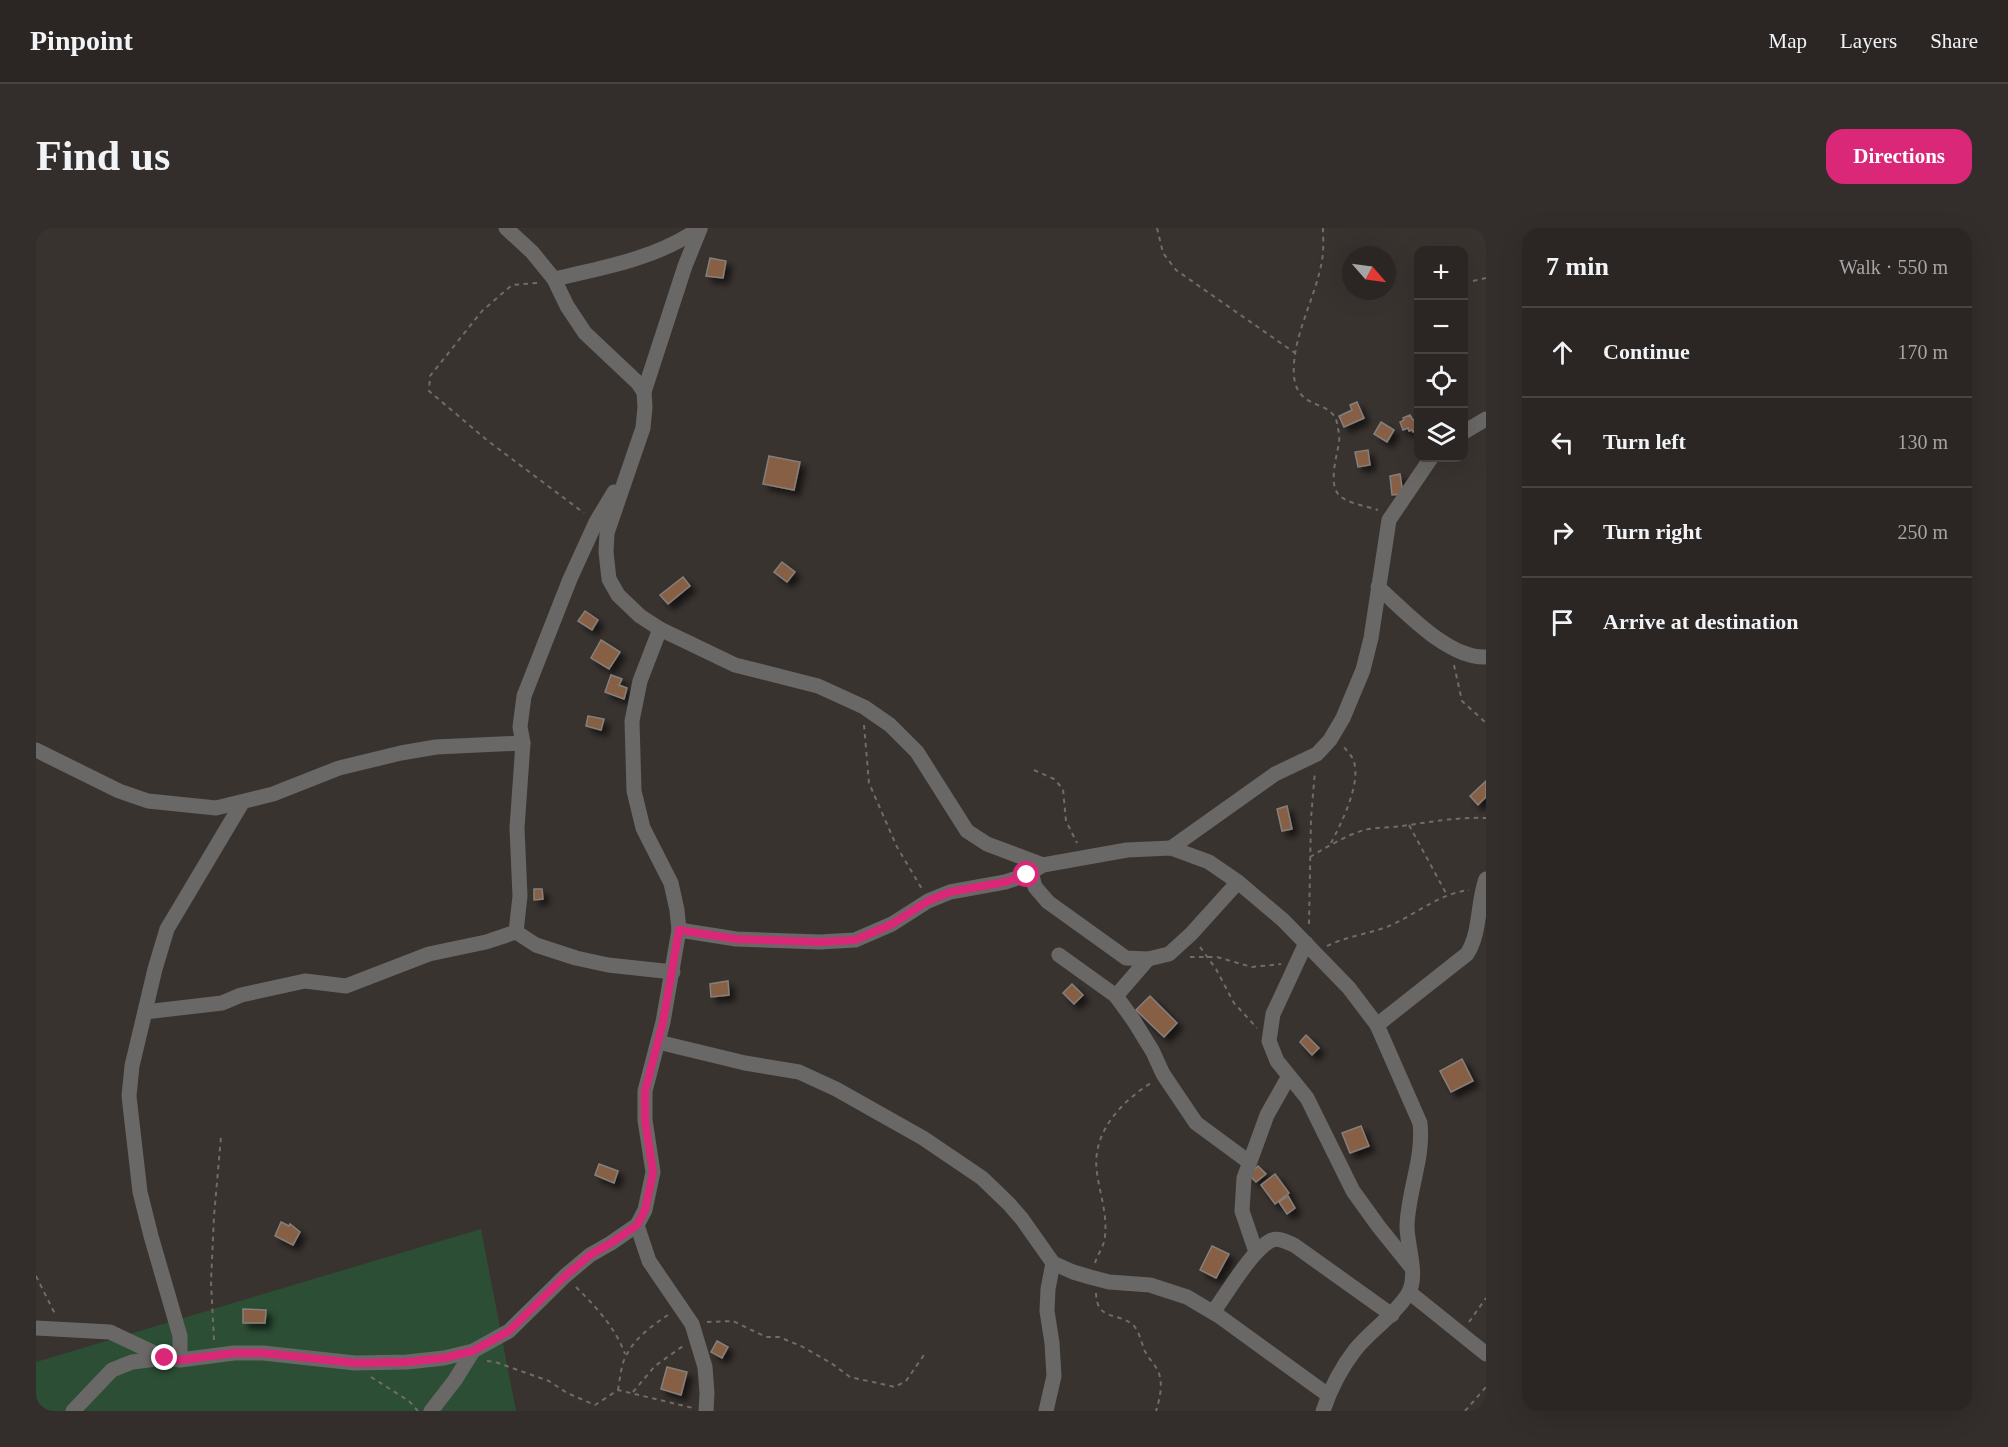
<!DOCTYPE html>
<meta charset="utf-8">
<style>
body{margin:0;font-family:"Times New Roman",serif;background:#332e2c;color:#f1f3f6}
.controls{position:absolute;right:18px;top:18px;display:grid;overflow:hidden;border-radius:12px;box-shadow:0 6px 24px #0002}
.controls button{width:54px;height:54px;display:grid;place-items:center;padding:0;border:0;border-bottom:2px solid #474341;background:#2b2624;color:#f1f3f6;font:30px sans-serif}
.compass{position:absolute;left:1306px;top:18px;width:54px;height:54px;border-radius:50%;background:#2b2624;box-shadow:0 6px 24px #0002;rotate:118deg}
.stop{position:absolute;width:18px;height:18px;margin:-14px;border:4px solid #db2777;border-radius:50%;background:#fff}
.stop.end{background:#db2777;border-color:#fff;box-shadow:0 2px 6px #0008}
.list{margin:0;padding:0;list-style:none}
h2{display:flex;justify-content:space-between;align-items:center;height:78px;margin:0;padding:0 24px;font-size:26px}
h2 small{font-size:20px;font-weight:400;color:#a6a5a6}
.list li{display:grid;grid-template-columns:39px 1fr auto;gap:18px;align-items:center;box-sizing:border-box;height:90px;padding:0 24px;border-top:2px solid #474341}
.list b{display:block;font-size:22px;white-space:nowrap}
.list em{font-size:20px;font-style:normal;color:#a6a5a6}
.icon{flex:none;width:33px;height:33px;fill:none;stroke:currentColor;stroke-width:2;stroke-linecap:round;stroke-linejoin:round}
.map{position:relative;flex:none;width:1450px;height:1183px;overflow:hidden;border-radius:18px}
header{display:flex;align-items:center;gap:36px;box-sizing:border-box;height:84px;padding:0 30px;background:#2b2624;border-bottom:2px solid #474341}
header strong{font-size:28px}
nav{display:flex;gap:33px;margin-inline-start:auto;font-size:21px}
.intro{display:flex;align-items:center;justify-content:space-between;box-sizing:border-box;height:144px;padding:0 36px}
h1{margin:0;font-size:42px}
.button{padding:15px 27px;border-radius:18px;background:#db2777;color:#fff;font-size:21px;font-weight:700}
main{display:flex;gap:36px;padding:0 36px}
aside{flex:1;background:#2b2624;border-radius:18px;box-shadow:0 6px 24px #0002}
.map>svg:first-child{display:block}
.green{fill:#2c4e35}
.building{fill:#865e44;stroke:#86807c;stroke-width:1.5;filter:url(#shadow)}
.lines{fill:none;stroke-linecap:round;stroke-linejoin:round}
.path{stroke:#716b69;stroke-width:2;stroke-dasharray:4.5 4.5;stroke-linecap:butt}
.street{stroke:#696866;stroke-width:15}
.route{stroke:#db2777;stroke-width:8}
</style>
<header>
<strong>Pinpoint</strong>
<nav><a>Map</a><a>Layers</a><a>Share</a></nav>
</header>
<div class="intro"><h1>Find us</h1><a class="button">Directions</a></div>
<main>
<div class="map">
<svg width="1450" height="1183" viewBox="0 0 1450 1183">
<defs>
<filter id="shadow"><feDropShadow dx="5.5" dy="5.5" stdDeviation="3" flood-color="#0009"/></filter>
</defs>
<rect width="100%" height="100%" fill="#393330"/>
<path class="green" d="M445,1001l35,182h-480v-49z"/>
<g class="building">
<path d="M674,30l16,3 -3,17 -17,-2z"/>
<path d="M1321,174l7,16 -20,9 -5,-11 13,-6 -2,-5z"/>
<path d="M1374,187l3,5h2l3,9 -5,3 -1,-2 -3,1 -1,-3 -5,2 -3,-8 4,-2 -1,-2z"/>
<path d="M1345,194l13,8 -7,12 -13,-8z"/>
<path d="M1332,222l2,15 -12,2 -3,-15z"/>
<path d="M733,228l31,6 -6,28 -31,-6z"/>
<path d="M1364,246l3,20 -11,1 -2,-19z"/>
<path d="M746,334l13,10 -8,10 -13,-10z"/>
<path d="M647,349l7,9 -22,18 -8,-9z"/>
<path d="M549,383l13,9 -6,10 -14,-9z"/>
<path d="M565,412l19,12 -11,17 -18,-11z"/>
<path d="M575,447l11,4 -3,6 8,3 -3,11 -19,-7z"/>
<path d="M552,488l16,3 -3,11 -15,-4z"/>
<path d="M1450,553v16l-8,8 -8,-9z"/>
<path d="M1251,578l5,23 -10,2 -5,-22z"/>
<path d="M498,661h8l1,10 -9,1z"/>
<path d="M692,753l1,14 -18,2 -1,-13z"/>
<path d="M1036,756l11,11 -9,9 -11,-11z"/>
<path d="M1114,768l27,27 -13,14 -28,-27z"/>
<path d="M1270,807l13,13 -7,7 -12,-13z"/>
<path d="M1426,831l11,22 -22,11 -11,-21z"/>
<path d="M1325,898l8,20 -19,7 -8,-20z"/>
<path d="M563,936l19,7 -4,12 -19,-8z"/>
<path d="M1222,938l8,8 -10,8 -7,-7z"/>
<path d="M1239,946l14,19 -14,11 -14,-19z"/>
<path d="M1252,968l7,12 -8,6 -8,-12z"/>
<path d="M245,994l8,4 1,-2 10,8 -7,13 -18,-9z"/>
<path d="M1176,1018l17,8 -13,24 -16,-8z"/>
<path d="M207,1081l23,1 -1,13h-22z"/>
<path d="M681,1113l11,6 -6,11 -11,-6z"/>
<path d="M631,1139l20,5 -6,23 -20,-6z"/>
</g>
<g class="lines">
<g class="path">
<path d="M1121,0l6,25 13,17 119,83"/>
<path d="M1287,0c0,10 1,22 -1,32 -6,38 -31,78 -28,116 3,35 38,23 43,47 1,6 3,13 2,19 -2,14 -11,42 0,53 9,9 28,11 39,15"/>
<path d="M1437,53l13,-3"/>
<path d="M501,55l-25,2 -30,26 -52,65 -1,15 59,50 96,72"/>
<path d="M1418,437l8,36 24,22"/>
<path d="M828,497l5,58 28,64 25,42"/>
<path d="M998,542l20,9 9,10 3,32 11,22"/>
<path d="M1373,597l38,70"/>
<path d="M1295,615c10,-19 30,-59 23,-81 -1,-5 -7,-11 -11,-16"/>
<path d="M1274,629c17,-10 35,-21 54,-27 12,-3 26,-2 38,-4 28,-4 55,-9 84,-8"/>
<path d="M1273,696l2,-106 4,-47"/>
<path d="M1291,718c20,-10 42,-12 62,-20 28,-12 49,-32 80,-36"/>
<path d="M1164,719l16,22 18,34 23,25"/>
<path d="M1154,729h27l35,10 29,-3"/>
<path d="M1059,1035c2,-7 7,-14 9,-21 5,-23 -4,-47 -7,-69 -6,-40 24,-71 54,-90"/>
<path d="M0,1048l19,38"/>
<path d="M540,1059c20,20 39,40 49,67"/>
<path d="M1060,1065c1,28 20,19 36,31 7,6 9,17 12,25 3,8 9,13 13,20 7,13 3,29 -1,42"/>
<path d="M671,1094l26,-1 33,16h13l22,9 30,17 19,14 45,10 11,-6 20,-29"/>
<path d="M1433,1094l17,-24"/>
<path d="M178,1112l-3,-58 3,-66 7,-79"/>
<path d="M451,1133l8,1 54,19 18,12 28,12 23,-15 75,18"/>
<path d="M335,1149l38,24 9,10"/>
<path d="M582,1162c2,-11 3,-27 9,-36 9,-17 26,-29 41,-39"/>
<path d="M597,1164l22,-26 28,-20"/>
<path d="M1429,1183l21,-24"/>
</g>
<g class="street">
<path d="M470,0l26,24 22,27 13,27 18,27 53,50 6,9 1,15 -2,21 -36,105 -1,19 3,27 9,16 22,21 20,13 75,36 83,21 46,21 26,18 27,27 50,79 20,13 56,21 84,-15 44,-2 38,14 29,20 45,38 66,68 28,37 43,98c4,35 -12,68 -13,103 0,21 12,49 1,68 -14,22 -37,36 -53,56 -14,18 -25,40 -32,61"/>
<path d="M518,51c49,-11 104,-21 146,-51"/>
<path d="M608,164l41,-126 15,-37"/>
<path d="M1428,204l22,-13"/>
<path d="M578,264l-18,30 -26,57 -46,117 -4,31 3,16 -6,85 3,68 -4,36 20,13 40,13 32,7 65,7"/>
<path d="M1342,359c27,24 70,72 108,70"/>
<path d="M0,522l83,41 29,10 68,7 57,-14 66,-26 62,-15 35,-6 87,-4"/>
<path d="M1135,620l104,-74 42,-20 13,-14 13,-22 20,-48 8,-32 18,-118 42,-62"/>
<path d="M995,644l4,15 13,15 78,56 22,1 21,-5 22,-20 47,-52"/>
<path d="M643,702l57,9 84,3 35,-2 37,-16 36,-23 22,-9 55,-10 22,-7 16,-10"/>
<path d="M1270,715l-33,71 -4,27 8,20 30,37 46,93 26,36 33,41"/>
<path d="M1023,727l57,41 18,25 19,31 10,22 33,49 53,39"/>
<path d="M1080,768l32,-37"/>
<path d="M109,784l77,-9 19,-8 64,-14 41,5 83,-32 57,-12 30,-10"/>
<path d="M1341,797l90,-71c14,-22 10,-51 19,-75"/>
<path d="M622,814l87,21 54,9 37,17 87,49 59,40 27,26 13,15 31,44 20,9 17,5 19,5 41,3 37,12 32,19 109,79"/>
<path d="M601,997l12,36 43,63 13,43 2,26 -1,18"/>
<path d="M1220,1024l-14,-41 2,-33 23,-63 22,-39"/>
<path d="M1373,1064l77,62"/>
<path d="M1177,1084c13,-17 40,-64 59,-72 7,-3 16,3 22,5l98,70"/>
<path d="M0,1100l74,4 55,26 15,2 54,-7h29l92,10 52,-1 37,-4 29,-7 36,-20 56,-55 25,-21 21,-12 26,-18 8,-15 8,-38 -8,-52v-29l18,-69 16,-92 -2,-20 -6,-27 -28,-55 -9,-37 -2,-70 8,-40 20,-52"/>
<path d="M144,1132v-24l-29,-100 -11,-44 -11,-96 3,-30 23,-97 12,-40 75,-126"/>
<path d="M37,1183l39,-41 20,-8 33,-4"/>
<path d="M395,1183l24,-31 18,-29"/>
<path d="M1010,1183l8,-35 -2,-33 -5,-32 1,-22 5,-26"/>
</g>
</g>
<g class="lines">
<path class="route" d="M129,1130l15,2 54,-7h29l92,10 52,-1 37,-4 29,-7 36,-20 56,-55 25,-21 21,-12 26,-18 8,-15 8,-38 -8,-52v-29l18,-69 16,-92 57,9 84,3 35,-2 37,-16 36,-23 22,-9 55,-10 22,-7"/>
</g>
</svg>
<div class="controls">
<button>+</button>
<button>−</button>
<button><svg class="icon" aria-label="locate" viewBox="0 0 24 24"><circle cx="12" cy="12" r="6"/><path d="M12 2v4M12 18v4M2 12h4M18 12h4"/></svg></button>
<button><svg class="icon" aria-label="layers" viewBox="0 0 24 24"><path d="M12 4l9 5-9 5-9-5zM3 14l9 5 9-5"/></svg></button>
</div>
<svg class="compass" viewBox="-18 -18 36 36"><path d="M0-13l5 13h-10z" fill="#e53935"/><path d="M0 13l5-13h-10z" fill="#a6a5a6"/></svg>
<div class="stop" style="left:991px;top:647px"></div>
<div class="stop end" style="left:129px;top:1130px"></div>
</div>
<aside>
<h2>7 min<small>Walk · 550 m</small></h2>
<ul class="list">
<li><svg class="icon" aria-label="ahead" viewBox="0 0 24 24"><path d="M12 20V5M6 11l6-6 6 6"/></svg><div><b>Continue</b></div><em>170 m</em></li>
<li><svg class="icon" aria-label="left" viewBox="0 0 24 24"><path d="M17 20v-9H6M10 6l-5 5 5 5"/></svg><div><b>Turn left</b></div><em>130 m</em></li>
<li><svg class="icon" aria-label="right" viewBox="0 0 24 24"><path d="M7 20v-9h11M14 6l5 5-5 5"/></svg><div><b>Turn right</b></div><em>250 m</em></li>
<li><svg class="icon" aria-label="arrive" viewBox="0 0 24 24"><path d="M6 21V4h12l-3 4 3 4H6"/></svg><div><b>Arrive at destination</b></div></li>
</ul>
</aside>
</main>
